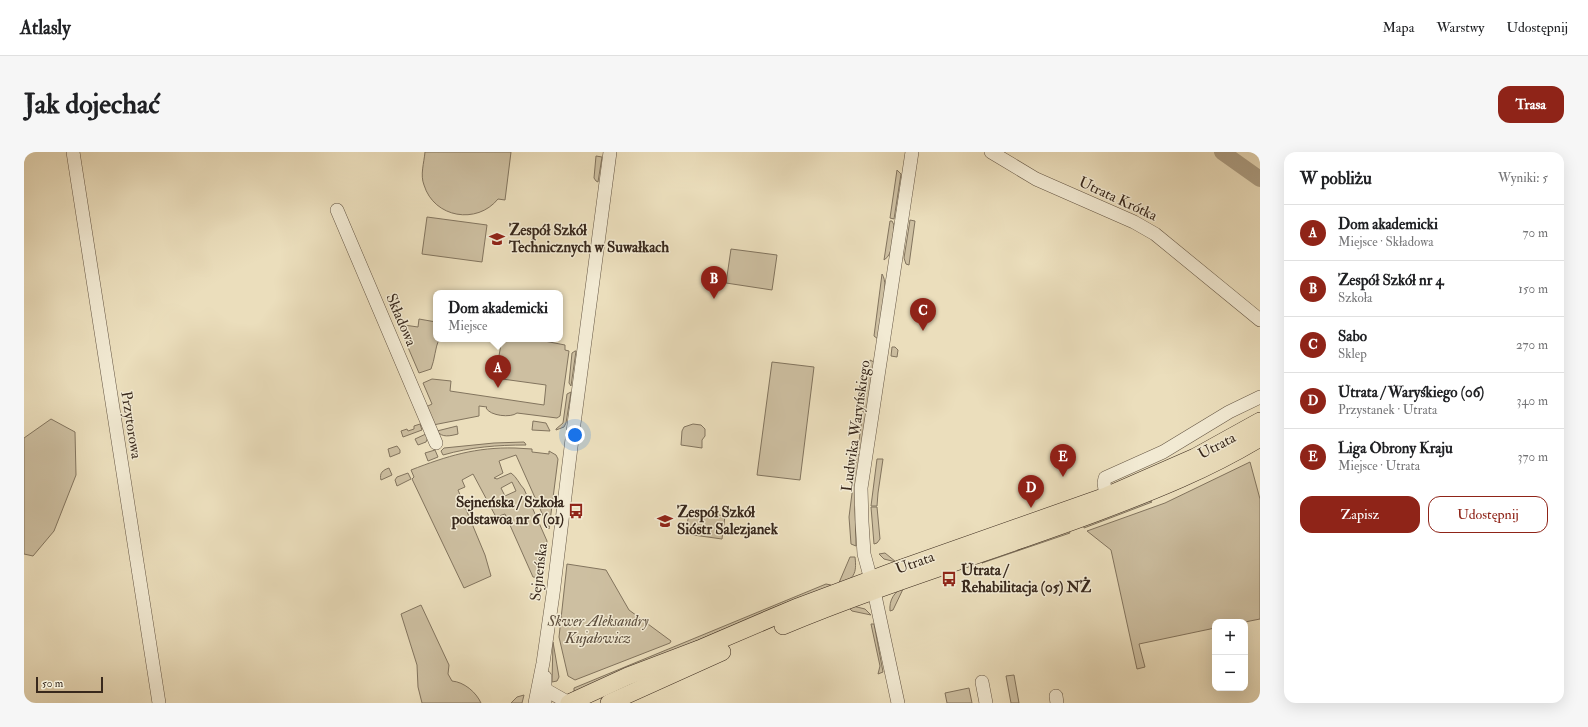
<!DOCTYPE html>
<html lang="pl">
<meta charset="utf-8">
<style>
body{margin:0;font-family:"IM FELL Double Pica",serif;background:#f6f6f6;color:#202124}
.controls{position:absolute;right:12px;bottom:12px;display:grid;overflow:hidden;border-radius:8px;box-shadow:0 4px 16px #0002}
.controls button{width:36px;height:36px;display:grid;place-items:center;padding:0;border:0;border-bottom:1px solid #e0e0e0;background:#fff;color:#202124;font:20px sans-serif}
.scale{position:absolute;left:12px;bottom:10px;width:67px;box-sizing:border-box;padding-left:4px;border:2px solid #38281c;border-top:0;font-size:11px;line-height:14px;white-space:nowrap;color:#38281c;-webkit-text-stroke:3px #f2ead3;paint-order:stroke}
.you{position:absolute;left:551px;top:283px;width:14px;height:14px;margin:-10px;border:3px solid #fff;border-radius:50%;background:#1a73e8;box-shadow:0 0 0 6px #1a73e833}
.badge{display:grid;place-items:center;width:26px;height:26px;border-radius:50%;background:#8f2418;color:#fff;font-size:13px;font-weight:700}
.pin{position:absolute;translate:-50% -33px;filter:drop-shadow(0 1px 2px #0008)}
.pin::after{content:'';position:absolute;top:21px;width:14px;height:12px;background:inherit;clip-path:polygon(0 0,100% 0,50% 100%)}
.popup{position:absolute;left:409px;top:138px;width:130px;height:52px;box-sizing:border-box;display:grid;place-content:center;border-radius:8px;background:#fff;filter:drop-shadow(0 1px 3px #0005);font-size:13px;white-space:nowrap;color:#757577}
.popup b{font-size:15px;color:#202124}
.popup::after{content:'';position:absolute;left:50%;top:100%;margin-left:-8px;border:8px solid transparent;border-top-color:#fff}
.list{margin:0;padding:0;list-style:none}
h2{display:flex;justify-content:space-between;align-items:center;height:52px;margin:0;padding:0 16px;font-size:17px}
h2 small{font-size:13px;font-weight:400;color:#757577}
.list li{display:grid;grid-template-columns:26px 1fr auto;gap:12px;align-items:center;box-sizing:border-box;height:56px;padding:0 16px;border-top:1px solid #e0e0e0}
.list b{display:block;font-size:15px;white-space:nowrap}
.list p{margin:0;font-size:13px;white-space:nowrap;color:#757577}
.list em{font-size:13px;font-style:normal;color:#757577}
.actions{display:flex;gap:8px;padding:12px 16px}
.actions a{flex:1;padding:9px 0;border:1px solid #8f2418;border-radius:12px;text-align:center;font-size:14px;color:#8f2418}
.actions .main{background:#8f2418;color:#fff}
.map{position:relative;flex:none;width:1236px;height:551px;overflow:hidden;border-radius:12px}
header{display:flex;align-items:center;gap:24px;box-sizing:border-box;height:56px;padding:0 20px;background:#fff;border-bottom:1px solid #e0e0e0}
header strong{font-size:19px}
nav{display:flex;gap:22px;margin-inline-start:auto;font-size:14px}
.intro{display:flex;align-items:center;justify-content:space-between;box-sizing:border-box;height:96px;padding:0 24px}
h1{margin:0;font-size:28px}
.button{padding:10px 18px;border-radius:12px;background:#8f2418;color:#fff;font-size:14px;font-weight:700}
main{display:flex;gap:24px;padding:0 24px}
aside{flex:1;background:#fff;border-radius:12px;box-shadow:0 4px 16px #0002}
.map>svg:first-child{display:block}
.green{fill:#cdbfa1;stroke:#82745e;fill-rule:evenodd}
.lines{fill:none;stroke-linecap:round;stroke-linejoin:round}
.river{stroke:#aea086;stroke-width:16}
.minor-casing{stroke:#655644;stroke-width:14}
.major-casing{stroke:#38281c;stroke-width:18}
.minor{stroke:#f2ead3;stroke-width:13}
.major{stroke:#ebdebc;stroke-width:17}
.labels{text-anchor:middle;dominant-baseline:central;stroke-width:3;stroke-linejoin:round;paint-order:stroke}
.street-label{font-size:15px;fill:#38281c;stroke:#f2ead3}
.poi-label{font-size:15px;font-weight:bold;fill:#38281c;stroke:#f2ead3;text-anchor:start}
.park-label{font-size:15px;font-style:italic;fill:#5d4e3d;stroke:#f2ead3}
</style>
<header>
<strong>Atlasly</strong>
<nav><a>Mapa</a><a>Warstwy</a><a>Udostępnij</a></nav>
</header>
<div class="intro"><h1>Jak dojechać</h1><a class="button">Trasa</a></div>
<main>
<div class="map">
<svg width="1236" height="551" viewBox="0 0 1236 551">
<rect width="100%" height="100%" fill="#ebdebc"/>
<filter id="stains"><feTurbulence type="fractalNoise" baseFrequency=".005" numOctaves="4"/><feColorMatrix values="0 0 0 0 .2 0 0 0 0 .09 0 0 0 0 .02 0 0 0 .5 -.17"/></filter>
<radialGradient id="worn" r=".72"><stop offset=".6" stop-color="#630" stop-opacity="0"/><stop offset="1" stop-color="#630" stop-opacity=".3"/></radialGradient>
<g class="green">
<path d="M401,0h86l-6,48 -7,-1c-21,26 -64,19 -74,-14 -4,-10 0,-22 1,-33z"/>
<path d="M572,4l6,1 -4,25 -2,-1 -2,-3z"/>
<path d="M873,18l4,4 -7,45 -4,-1z"/>
<path d="M403,65l60,8 -5,37 -60,-8z"/>
<path d="M886,68l5,1 -6,44 -3,-1 -2,-6z"/>
<path d="M866,69h2l2,4c-1,11 0,29 -10,35z"/>
<path d="M707,97l46,6 -5,35 -46,-7z"/>
<path d="M858,122c8,11 -2,50 -4,65l-4,-3z"/>
<path d="M395,167l17,3v17h3c-4,9 -4,20 -8,30l-12,4 -15,-35v-13l14,2z"/>
<path d="M478,187h32l31,6v5l4,1 -9,65 -3,2 -40,-5c-6,5 -27,3 -31,-5l1,-1 -8,-1v10l-46,9 -7,-18 6,-3 -9,-21 9,-4 19,2 -1,10 94,14 2,-20 -51,-7z"/>
<path d="M868,195h3l3,3 -1,7 -6,-1z"/>
<path d="M551,199h1l-5,35 -2,-3 3,-30z"/>
<path d="M846,208l4,2 -12,86h-4z"/>
<path d="M748,210l42,5 -14,113 -43,-5z"/>
<path d="M547,240l-5,31 -2,4 -8,3v-1l7,-6 4,-29z"/>
<path d="M27,267l24,13 1,43 -22,56 -21,25 -9,-2v-116z"/>
<path d="M509,269l13,2 4,8 -18,-1z"/>
<path d="M396,272l2,6 -19,7 -2,-6 6,-2 1,2 6,-2v-3z"/>
<path d="M669,272l8,1 4,4v7l-3,4v8l-21,-3 1,-14 2,-4z"/>
<path d="M433,274l1,8c-8,2 -16,4 -21,-3z"/>
<path d="M404,281l1,2 -3,7 -8,3 -3,-6z"/>
<path d="M500,290l1,1 1,2c-29,0 -55,2 -83,10l-2,-4 3,-3 50,-5z"/>
<path d="M373,294l3,4v3l-10,4 -2,-8z"/>
<path d="M491,296l17,1v3l17,2v-3l7,4 2,4 -9,70 -33,-74 -17,6 4,12 -9,5 3,1 14,-6c6,4 8,11 13,16l23,52 -4,37 -10,-1 -28,-63 -9,3 -23,-43 -11,6 3,7 -7,3 27,65 6,21 -27,12 -52,-109 2,-2 -3,-7c36,-14 65,-23 104,-22zM488,330l4,9 -11,5 -4,-8z"/>
<path d="M411,298l3,7 -10,4 -3,-8z"/>
<path d="M833,302l4,2 -6,53 1,37 -5,-2 -2,-27z"/>
<path d="M853,307h6l-5,34 -1,13h-6z"/>
<path d="M1226,310l10,37v120l-15,3h-30v6l-76,16 6,23 -8,2 -26,-119 -24,-19 78,-28z"/>
<path d="M365,316l3,7 -11,5c-2,-7 2,-10 8,-12z"/>
<path d="M384,321l3,6 -14,7 -2,-6 2,-3z"/>
<path d="M1124,348l4,2 -68,26 -1,-4z"/>
<path d="M847,355h6l3,32 -3,4 -3,1z"/>
<path d="M665,359l36,5 -3,23 -36,-5z"/>
<path d="M1044,377l2,4 -88,30 17,-9z"/>
<path d="M861,401l11,9 -12,-3 -5,-5z"/>
<path d="M826,405h5c2,17 -1,22 -17,28z"/>
<path d="M543,412l39,6 23,40 42,31 -1,2 -95,37 -7,-4 -9,-39z"/>
<path d="M802,432l5,1 1,4 -34,9 -28,11 -196,85v-6z"/>
<path d="M880,435l-11,23 -3,1c-1,-11 4,-19 14,-24z"/>
<path d="M397,453l28,60 -1,9 4,7c12,1 24,11 29,22h-59l-4,-16 -1,-22 -16,-51z"/>
<path d="M829,454l12,3 6,6 -19,-4 -3,-3z"/>
<path d="M847,472h3l9,48 -5,2 2,-8z"/>
<path d="M529,490l6,35 -2,4 -5,1z"/>
<path d="M990,523l5,28h-8l-5,-27z"/>
<path d="M945,536l3,15h-25l-2,-10z"/>
<path d="M500,543l-2,8h-11l6,-6z"/>
</g>
<g class="lines">
<path class="river" d="M1198,0l38,27"/>
<defs>
<g id="minor">
<path d="M49,0l86,551"/>
<path d="M967,0l45,27 98,43 21,12 105,86"/>
<path d="M313,58l99,233"/>
<path d="M1082,344l-2,-13 1,-5 58,-26 66,-40 31,-15"/>
<path d="M521,525v26"/>
<path d="M958,530l4,21"/>
<path d="M522,538l23,13"/>
<path d="M1032,544l1,7"/>
<path d="M511,551l8,-40 10,-69 19,-155 38,-287"/>
<path d="M874,551l-24,-112 -10,-37 -2,-32 -1,-34 51,-336"/>
</g>
<g id="major">
<path d="M759,474c103,-43 211,-75 315,-114 56,-21 111,-43 162,-74"/>
<path d="M545,551l59,-27 71,-27 96,-41 107,-40 204,-72 89,-39 65,-36"/>
<path d="M585,551l113,-51"/>
</g>
</defs>
<use href="#minor" class="minor-casing"/>
<use href="#major" class="major-casing"/>
<use href="#minor" class="minor"/>
<use href="#major" class="major"/>
</g>
<defs>
<symbol id="school-bare" viewBox="-9 -9 18 18"><path d="M0-5L7-2L0 1L-7-2ZM-4 1L0 2.5L4 1V4Q0 6-4 4Z" fill="#8f2418" stroke="#f2ead3" stroke-width="2.5" paint-order="stroke"/></symbol>
<symbol id="bus-bare" viewBox="-9 -9 18 18"><path d="M-5-6H5V4H4V6H2V4H-2V6H-4V4H-5ZM-3.5-4V0h7V-4ZM-3.5 1.2v1.5H-2V1.2ZM2 1.2v1.5H3.5V1.2Z" fill="#8f2418" stroke="#f2ead3" stroke-width="2.5" paint-order="stroke"/></symbol>
</defs>
<g fill-rule="evenodd">
<use href="#school-bare" x="462" y="76" width="22" height="22"/>
<use href="#bus-bare" x="541" y="348" width="22" height="22"/>
<use href="#school-bare" x="630" y="358" width="22" height="22"/>
<use href="#bus-bare" x="914" y="416" width="22" height="22"/>
</g>
<g class="labels">
<g class="street-label">
<text transform="translate(1094 47) rotate(25)">Utrata Krótka</text>
<text transform="translate(377 168) rotate(67)">Składowa</text>
<text transform="translate(107 273) rotate(81)">Przytorowa</text>
<text transform="translate(832 274) rotate(-82)">Ludwika Waryńskiego</text>
<text transform="translate(1193 294) rotate(-28)">Utrata</text>
<text transform="translate(891 411) rotate(-20)">Utrata</text>
<text transform="translate(515 420) rotate(-83)">Sejneńska</text>
</g>
<g class="poi-label">
<text x="485" y="78">Zespół Szkół<tspan x="485" dy="17">Technicznych w Suwałkach</tspan></text>
<text x="540" y="350" text-anchor="end">Sejneńska / Szkoła<tspan x="540" dy="17">podstawoa nr 6 (01)</tspan></text>
<text x="653" y="360">Zespół Szkół<tspan x="653" dy="17">Sióstr Salezjanek</tspan></text>
<text x="937" y="418">Utrata /<tspan x="937" dy="17">Rehabilitacja (05) NŻ</tspan></text>
</g>
<g class="park-label">
<text x="574" y="469">Skwer Aleksandry<tspan x="574" dy="17">Kujałowicz</tspan></text>
</g>
</g>
<rect width="100%" height="100%" filter="url(#stains)"/>
<rect width="100%" height="100%" fill="url(#worn)"/>
</svg>
<div class="controls">
<button>+</button>
<button>−</button>
</div>
<div class="scale">50 m</div>
<div class="you"></div>
<div class="pin badge" style="left:474px;top:236px">A</div>
<div class="popup"><b>Dom akademicki</b>Miejsce</div>
<div class="pin badge" style="left:690px;top:147px">B</div>
<div class="pin badge" style="left:899px;top:179px">C</div>
<div class="pin badge" style="left:1007px;top:356px">D</div>
<div class="pin badge" style="left:1039px;top:325px">E</div>
</div>
<aside>
<h2>W pobliżu<small>Wyniki: 5</small></h2>
<ul class="list">
<li><span class="badge">A</span><div><b>Dom akademicki</b><p>Miejsce · Składowa</p></div><em>70 m</em></li>
<li><span class="badge">B</span><div><b>Zespół Szkół nr 4</b><p>Szkoła</p></div><em>150 m</em></li>
<li><span class="badge">C</span><div><b>Sabo</b><p>Sklep</p></div><em>270 m</em></li>
<li><span class="badge">D</span><div><b>Utrata / Waryśkiego (06)</b><p>Przystanek · Utrata</p></div><em>340 m</em></li>
<li><span class="badge">E</span><div><b>Liga Obrony Kraju</b><p>Miejsce · Utrata</p></div><em>370 m</em></li>
</ul>
<div class="actions"><a class="main">Zapisz</a><a>Udostępnij</a></div>
</aside>
</main>
